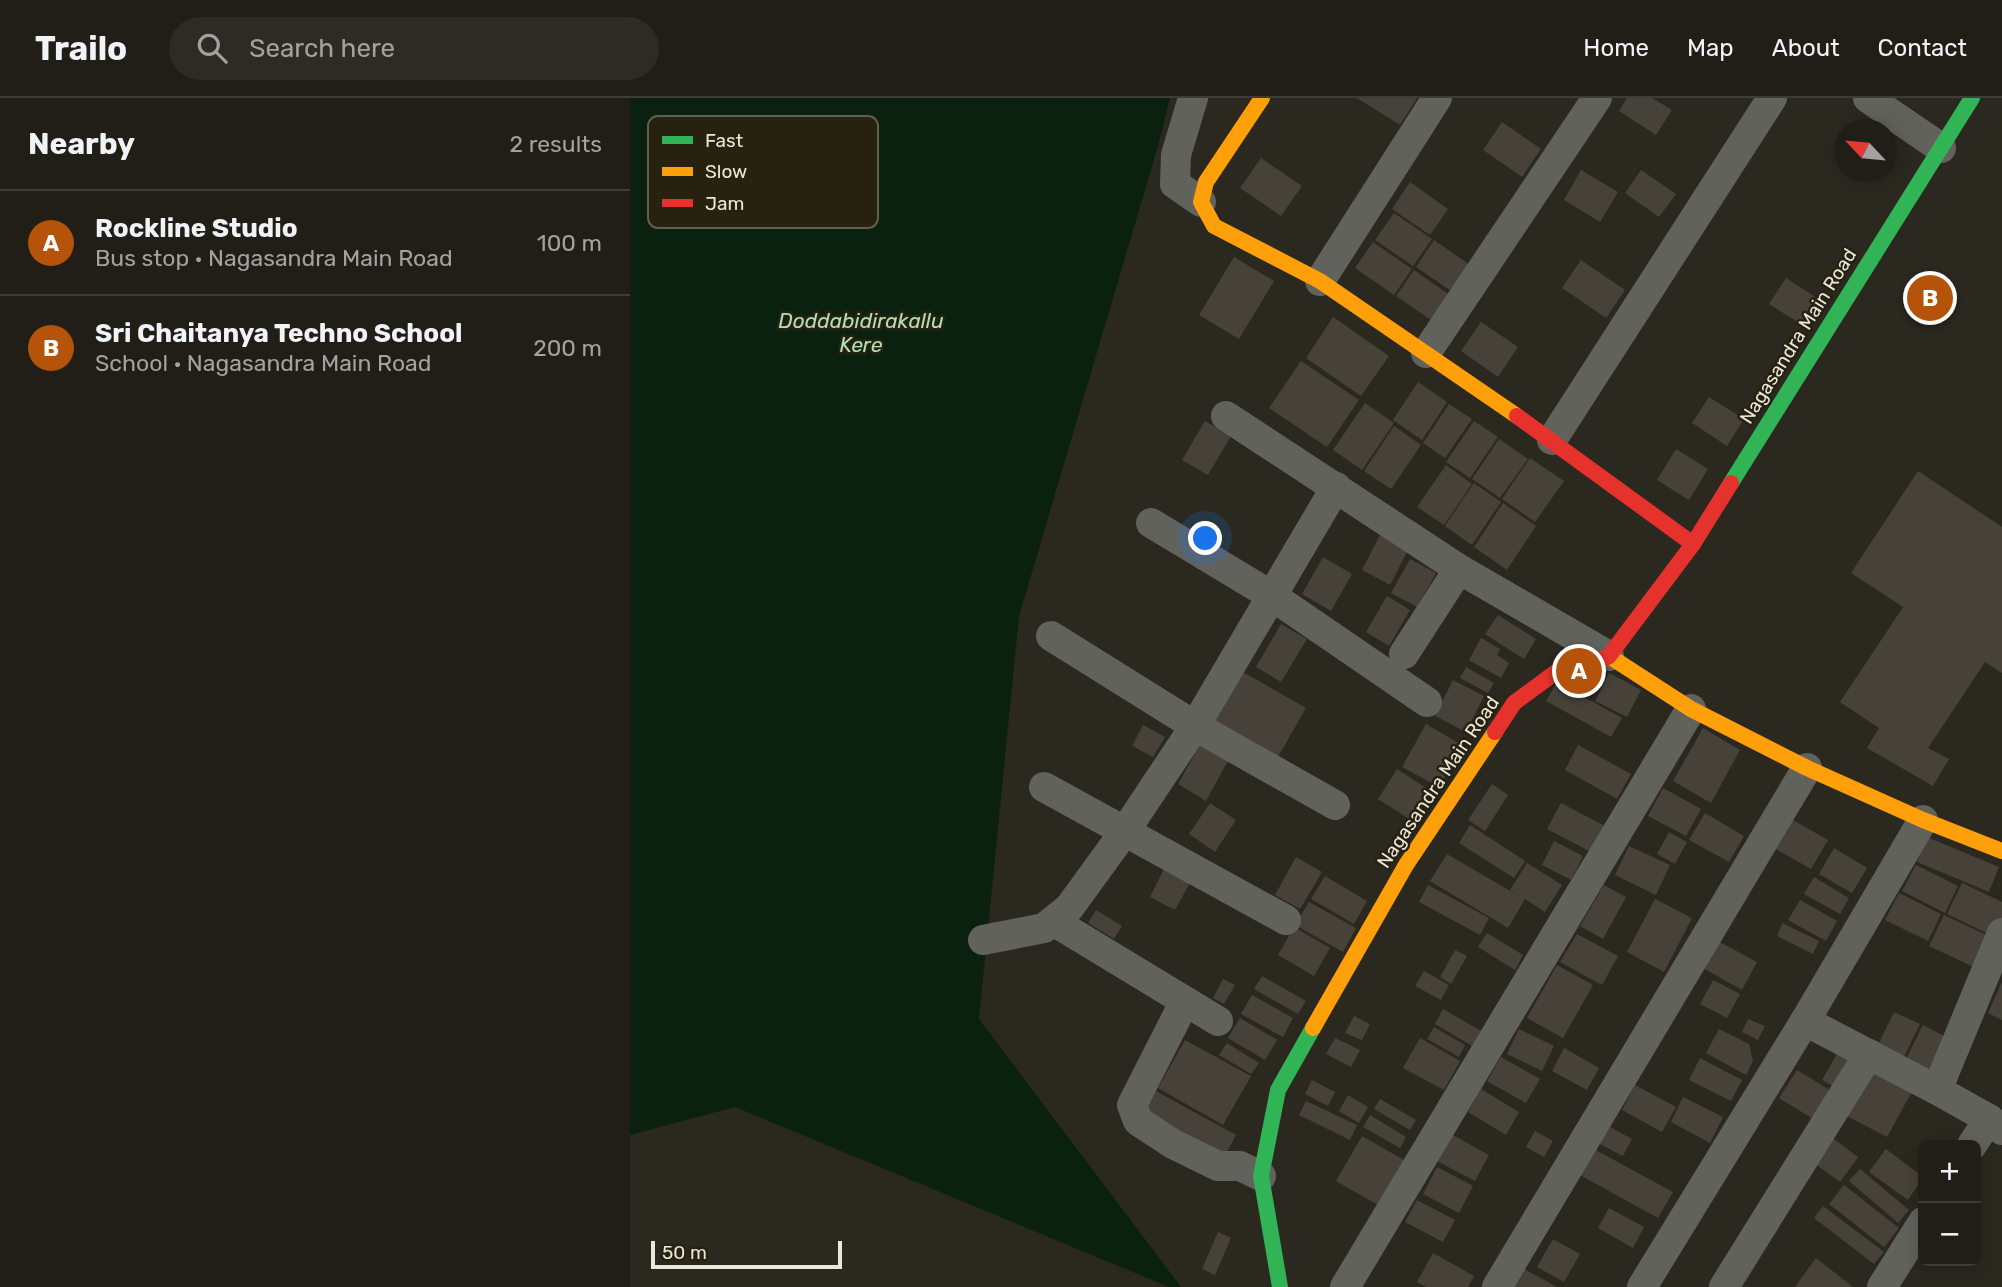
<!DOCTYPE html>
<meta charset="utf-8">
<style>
body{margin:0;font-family:Rubik,sans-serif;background:#2d2b24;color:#f1f3f6}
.controls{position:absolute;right:21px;bottom:21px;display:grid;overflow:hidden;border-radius:10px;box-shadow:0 4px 18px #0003}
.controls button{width:63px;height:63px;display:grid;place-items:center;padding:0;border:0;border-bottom:2px solid #3d3c36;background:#201e17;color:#f1f3f6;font:35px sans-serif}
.compass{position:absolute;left:1204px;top:21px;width:63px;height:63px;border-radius:50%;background:#201e17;box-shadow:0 4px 18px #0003;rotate:296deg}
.scale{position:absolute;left:21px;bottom:18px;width:191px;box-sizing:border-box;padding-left:7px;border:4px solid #eae7db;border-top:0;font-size:19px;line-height:24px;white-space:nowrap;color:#eae7db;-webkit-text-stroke:5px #27220f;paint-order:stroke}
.you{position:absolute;left:576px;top:441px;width:24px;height:24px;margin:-18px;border:5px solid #fff;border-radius:50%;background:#1a73e8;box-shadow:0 0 0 10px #1a73e833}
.badge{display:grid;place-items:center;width:46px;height:46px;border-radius:50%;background:#b45309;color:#fff;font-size:23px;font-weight:700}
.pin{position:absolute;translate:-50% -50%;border:4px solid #fff;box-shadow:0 2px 7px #0006}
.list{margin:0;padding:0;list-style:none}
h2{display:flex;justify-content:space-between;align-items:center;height:91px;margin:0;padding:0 28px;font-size:30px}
h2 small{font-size:23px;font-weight:400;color:#a2a2a1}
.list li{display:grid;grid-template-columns:46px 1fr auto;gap:21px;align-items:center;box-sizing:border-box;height:105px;padding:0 28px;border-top:2px solid #3d3c36}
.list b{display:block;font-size:26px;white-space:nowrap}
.list p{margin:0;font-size:23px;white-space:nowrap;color:#a2a2a1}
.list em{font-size:23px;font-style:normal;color:#a2a2a1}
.icon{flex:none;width:38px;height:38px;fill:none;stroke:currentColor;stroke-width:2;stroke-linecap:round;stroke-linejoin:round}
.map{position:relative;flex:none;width:1372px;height:1189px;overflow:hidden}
header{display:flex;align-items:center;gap:42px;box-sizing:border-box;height:98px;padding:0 35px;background:#201e17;border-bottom:2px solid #3d3c36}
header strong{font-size:33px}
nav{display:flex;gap:38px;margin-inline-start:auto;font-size:24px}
.search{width:490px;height:63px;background:#2d2b24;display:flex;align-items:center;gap:18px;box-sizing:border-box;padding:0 24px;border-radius:38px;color:#a2a2a1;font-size:26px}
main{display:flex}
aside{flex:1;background:#201e17}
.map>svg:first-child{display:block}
.water{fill:#09210e}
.building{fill:#474239}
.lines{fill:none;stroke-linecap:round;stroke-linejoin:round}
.street{stroke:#62625d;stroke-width:30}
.fast{stroke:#30b455;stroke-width:16}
.slow{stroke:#ff9f0a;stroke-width:16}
.jam{stroke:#e5322d;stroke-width:16}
.labels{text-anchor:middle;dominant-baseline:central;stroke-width:5;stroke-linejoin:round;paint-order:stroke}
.street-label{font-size:19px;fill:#eae7db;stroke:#27220f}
.water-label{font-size:21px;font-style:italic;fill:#aee2b6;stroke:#27220f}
.key{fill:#27220f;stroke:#625d4c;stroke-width:2}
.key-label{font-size:19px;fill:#eae7db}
</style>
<header>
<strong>Trailo</strong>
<div class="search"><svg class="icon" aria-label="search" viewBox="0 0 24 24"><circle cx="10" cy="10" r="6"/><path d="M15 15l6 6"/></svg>Search here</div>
<nav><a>Home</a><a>Map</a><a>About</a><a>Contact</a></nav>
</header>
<main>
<aside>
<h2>Nearby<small>2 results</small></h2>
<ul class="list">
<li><span class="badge">A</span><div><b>Rockline Studio</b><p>Bus stop · Nagasandra Main Road</p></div><em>100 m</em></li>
<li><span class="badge">B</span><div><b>Sri Chaitanya Techno School</b><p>School · Nagasandra Main Road</p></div><em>200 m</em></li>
</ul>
</aside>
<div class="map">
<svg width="1372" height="1189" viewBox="0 0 1372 1189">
<rect width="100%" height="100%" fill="#2b281f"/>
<path class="water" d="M0,0h540l-12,48 -139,470 -40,403 202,268h-12l-434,-180 -105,28z"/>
<g class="building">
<path d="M727,0h60l-17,27z"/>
<path d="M997,0h25l20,12 -16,25 -37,-24z"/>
<path d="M872,24l39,27 -19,28 -39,-27z"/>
<path d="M631,60l41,28 -21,30 -41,-28z"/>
<path d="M951,72l37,22 -18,30 -36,-22z"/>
<path d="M1011,72l35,24 -17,23 -34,-24z"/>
<path d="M780,84l38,27 -18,26 -38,-26z"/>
<path d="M764,115l38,26 -19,27 -38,-26z"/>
<path d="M804,142l39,27 -19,26 -38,-26z"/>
<path d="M743,144l39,27 -18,26 -39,-27z"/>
<path d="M604,159l40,24 -35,58 -40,-24z"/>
<path d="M951,162l44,30 -19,28 -44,-30z"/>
<path d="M784,172l37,26 -17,26 -38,-26z"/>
<path d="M1156,180l34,22 -16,26 -35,-22z"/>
<path d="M703,219l56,39 -28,40 -55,-38z"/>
<path d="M851,224l37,25 -20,30 -37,-26z"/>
<path d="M671,263l58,39 -32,47 -58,-39z"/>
<path d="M788,284l29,20 -25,38 -29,-20z"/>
<path d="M1079,299l35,22 -17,27 -35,-23z"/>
<path d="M735,305l29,20 -32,47 -29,-20z"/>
<path d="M819,306l23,15 -27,39 -22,-15z"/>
<path d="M575,323l26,15 -23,39 -26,-15z"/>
<path d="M844,323l24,16 -28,41 -24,-16z"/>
<path d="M764,328l27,19 -30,44 -27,-18z"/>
<path d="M869,341l29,20 -28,39 -28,-19z"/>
<path d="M1046,351l32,20 -19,31 -32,-20z"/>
<path d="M900,360l34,23 -29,41 -33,-23z"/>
<path d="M816,367l26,19 -28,41 -27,-18z"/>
<path d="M1288,373l84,56v146l-17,-11 -57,86 21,11 -16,27 -66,-38 12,-20 -39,-26 63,-95 -52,-34z"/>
<path d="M844,385l27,19 -29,43 -27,-19z"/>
<path d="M873,405l33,23 -29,44 -33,-23z"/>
<path d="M750,437l28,15 -18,35 -28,-15z"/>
<path d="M693,459l29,17 -21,37 -29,-17z"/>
<path d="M780,461l26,14 -19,34 -26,-14z"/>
<path d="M757,498l23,14 -21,36 -23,-14z"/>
<path d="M868,517l38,24 -12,20 -39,-25z"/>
<path d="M651,526l26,15 -26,43 -25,-15z"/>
<path d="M851,540l19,11 -3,6 12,8 -8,15 -32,-18z"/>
<path d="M836,569l28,16 -6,10 -28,-15z"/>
<path d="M613,574l63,36 -28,49 -63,-36z"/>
<path d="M979,575l32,17 -14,27 -32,-16z"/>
<path d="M823,582l31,16 -18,36 -31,-16z"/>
<path d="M927,584l65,36 -11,19 -65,-36z"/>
<path d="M796,626l36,21 -23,42 -37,-20z"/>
<path d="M513,627l22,12 -12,20 -21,-11z"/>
<path d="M1073,630l37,22 -29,53 -38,-22z"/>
<path d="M571,645l28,16 -23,42 -28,-17z"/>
<path d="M948,647l53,29 -14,25 -52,-29z"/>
<path d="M767,671l35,23 -18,30 -36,-23z"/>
<path d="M862,686l16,11 -23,36 -17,-11z"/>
<path d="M1033,690l38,21 -15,27 -38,-20z"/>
<path d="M580,705l26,17 -21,32 -26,-18z"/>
<path d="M931,705l46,24 -14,26 -46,-24z"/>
<path d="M1075,715l39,23 -15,26 -40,-22z"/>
<path d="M1163,722l35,20 -17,29 -35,-20z"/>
<path d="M840,727l55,36 -11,17 -55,-35z"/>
<path d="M1039,734l18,10 -12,22 -18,-10z"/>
<path d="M1297,739l72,30 -10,25 -72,-30z"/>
<path d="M924,743l29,15 -12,24 -29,-15z"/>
<path d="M999,748l41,19 -14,30 -41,-20z"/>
<path d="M1204,750l33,20 -15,25 -33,-19z"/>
<path d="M817,756l72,42 -9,-6 17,-27 35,22 -17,27 -20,-13 -17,29 -78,-47z"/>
<path d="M666,759l26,15 -22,37 -25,-14z"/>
<path d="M536,767l26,14 -17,31 -25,-13z"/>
<path d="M1286,767l42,21 -13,27 -43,-22z"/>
<path d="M695,778l42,25 -13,23 -43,-25z"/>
<path d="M1184,779l35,21 -9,16 -36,-20z"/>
<path d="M1332,785l40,19v26l-5,10 -50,-24z"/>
<path d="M798,787l61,33 -9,17 -61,-33z"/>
<path d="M974,787l22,12 -23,42 -23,-13z"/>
<path d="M1269,795l42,21 -13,27 -43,-21z"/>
<path d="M1025,801l37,19 -28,54 -37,-20z"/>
<path d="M1170,802l37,21 -11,20 -38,-21z"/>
<path d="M679,804l47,26 -13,24 -48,-27z"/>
<path d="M466,812l26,16 -8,13 -26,-16z"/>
<path d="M1314,817l53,25 -15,31 -53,-25z"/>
<path d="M1152,825l37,18 -6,13 -36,-18z"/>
<path d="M664,829l36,21 -16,28 -36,-21z"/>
<path d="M857,835l36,22 -8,15 -37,-23z"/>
<path d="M947,836l41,22 -16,29 -42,-23z"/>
<path d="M1088,843l39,21 -15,28 -39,-22z"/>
<path d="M825,852l12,6 -16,28 -11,-7z"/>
<path d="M927,867l36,20 -30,53 -36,-20z"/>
<path d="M794,873l25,14 -8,15 -26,-14z"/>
<path d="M632,878l44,25 -8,13 -44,-25z"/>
<path d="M593,881l12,6 -11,19 -11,-6z"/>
<path d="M1083,882l27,14 -13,24 -27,-14z"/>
<path d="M1372,884v38l-14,-7z"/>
<path d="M622,897l41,23 -10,19 -42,-23z"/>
<path d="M813,911l38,22 -9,15 -37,-22z"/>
<path d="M1264,914l26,12 -16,33 -26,-12z"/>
<path d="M724,918l16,8 -8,16 -17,-7z"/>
<path d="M610,920l37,22 -12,20 -37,-22z"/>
<path d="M1118,921l17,7 -7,14 -16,-8z"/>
<path d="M1293,927l25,13 -17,33 -25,-12z"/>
<path d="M804,929l31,18 -6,12 -32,-18z"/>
<path d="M889,931l35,17 -12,25 -35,-17z"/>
<path d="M1089,931l30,15 4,17 -7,14 -40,-22z"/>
<path d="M705,940l25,12 -9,17 -25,-13z"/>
<path d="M790,940l40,23 -16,29 -41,-22z"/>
<path d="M555,942l66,36 -28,49 -65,-37z"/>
<path d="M597,945l32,20 -8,11 -32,-19z"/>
<path d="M934,950l35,20 -12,22 -35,-19z"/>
<path d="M1208,954l16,8 -16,29 -16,-9z"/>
<path d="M871,959l39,22 -14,24 -39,-22z"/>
<path d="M1070,960l42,22 -11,21 -42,-21z"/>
<path d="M1240,966l44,24 -27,49 -44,-23z"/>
<path d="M1167,972l36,22 -18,28 -36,-22z"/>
<path d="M682,982l23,12 -7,14 -23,-12z"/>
<path d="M1005,987l41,22 -14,25 -40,-22z"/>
<path d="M851,991l38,23 -13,23 -38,-23z"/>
<path d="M526,993l80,44 -13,24 -80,-45z"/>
<path d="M718,997l20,12 -9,16 -20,-12z"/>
<path d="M1053,999l40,20 -13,26 -39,-21z"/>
<path d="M750,1001l36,21 -6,10 -36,-21z"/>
<path d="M676,1003l51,24 -7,15 -51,-25z"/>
<path d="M740,1017l36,22 -6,11 -37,-21z"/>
<path d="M975,1026l27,15 -9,17 -27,-14z"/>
<path d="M905,1033l18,10 -9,16 -18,-10z"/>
<path d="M821,1036l38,21 -14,26 -38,-20z"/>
<path d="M732,1038l42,24 -26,45 -42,-24z"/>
<path d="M1200,1038l28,21 -18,25 -29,-21z"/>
<path d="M962,1050l81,44 -15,26 -80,-44z"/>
<path d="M1256,1051l37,28 -15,23 -39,-28z"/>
<path d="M807,1069l36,19 -14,27 -36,-19z"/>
<path d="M1230,1071l49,41 -11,13 -49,-42z"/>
<path d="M1214,1087l55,43 -15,19 -55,-43z"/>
<path d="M787,1102l38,20 -12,22 -38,-20z"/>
<path d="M1193,1108l61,46 -10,12 -60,-46z"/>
<path d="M979,1110l35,19 -11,21 -35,-20z"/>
<path d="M588,1134l13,6 -16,37 -13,-6z"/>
<path d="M923,1141l27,15 -16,28 -27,-15z"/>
<path d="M803,1155l41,23 -6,11h-42l-9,-5z"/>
<path d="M1186,1160l37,29h-58z"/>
<path d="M885,1166l42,23h-54z"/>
</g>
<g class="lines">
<g class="street">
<path d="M563,0l-17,57 -1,29 26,18"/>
<path d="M1238,0l73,50"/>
<path d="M690,183l117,-183"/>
<path d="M796,255l171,-255"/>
<path d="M596,318l233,153 150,87"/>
<path d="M922,342l220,-342"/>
<path d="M521,425l121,73 155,106"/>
<path d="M421,538l144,90 140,79"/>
<path d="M774,556l55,-85"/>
<path d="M414,689l242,133"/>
<path d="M423,823l165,100"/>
<path d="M1372,835l-65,157 52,29 13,11"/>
<path d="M353,842l61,-12 25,-20 56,-77 70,-105 141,-239"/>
<path d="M555,903l-53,104 6,16 35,23 45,22h22l21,10"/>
<path d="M1175,923l132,69"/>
<path d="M1342,1047l17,-26"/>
<path d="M715,1189l346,-578"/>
<path d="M867,1189l310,-519"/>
<path d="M1012,1189l163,-266 118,-201"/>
<path d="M1094,1189l145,-233"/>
<path d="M1252,1189l41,-65"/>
</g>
<g class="fast">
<path d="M1101,385l241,-385"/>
<path d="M650,1189l-19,-111 17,-86 35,-62"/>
</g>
<g class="slow">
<path d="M632,0l-56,84 -5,20 13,24 106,55 197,135"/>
<path d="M979,558l82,53 116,59 116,52 79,31"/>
<path d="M683,930l93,-163 89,-133"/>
</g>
<g class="jam">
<path d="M887,318l176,128"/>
<path d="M865,634l19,-29 42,-31 23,-1 30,-15 84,-112 38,-61"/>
</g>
</g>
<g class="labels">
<g class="street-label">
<text transform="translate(1168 238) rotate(-58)">Nagasandra Main Road</text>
<text transform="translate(808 684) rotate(-56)">Nagasandra Main Road</text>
</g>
<g class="water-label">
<text x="231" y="222">Doddabidirakallu<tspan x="231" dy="24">Kere</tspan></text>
</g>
</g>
<rect x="18" y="18" width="230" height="112" rx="10" class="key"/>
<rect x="32" y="38" width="31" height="8" fill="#30b455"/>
<rect x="32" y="69" width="31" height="9" fill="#ff9f0a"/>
<rect x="32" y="101" width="31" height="8" fill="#e5322d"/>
<g class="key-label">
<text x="75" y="49">Fast</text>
<text x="75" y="80">Slow</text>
<text x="75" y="112">Jam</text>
</g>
</svg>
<div class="controls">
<button>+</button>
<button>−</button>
</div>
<svg class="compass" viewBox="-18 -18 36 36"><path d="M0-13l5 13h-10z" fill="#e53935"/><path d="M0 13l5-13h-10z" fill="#a2a2a1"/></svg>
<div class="scale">50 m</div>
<div class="you"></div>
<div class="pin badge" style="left:949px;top:573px">A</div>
<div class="pin badge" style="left:1300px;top:200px">B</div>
</div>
</main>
